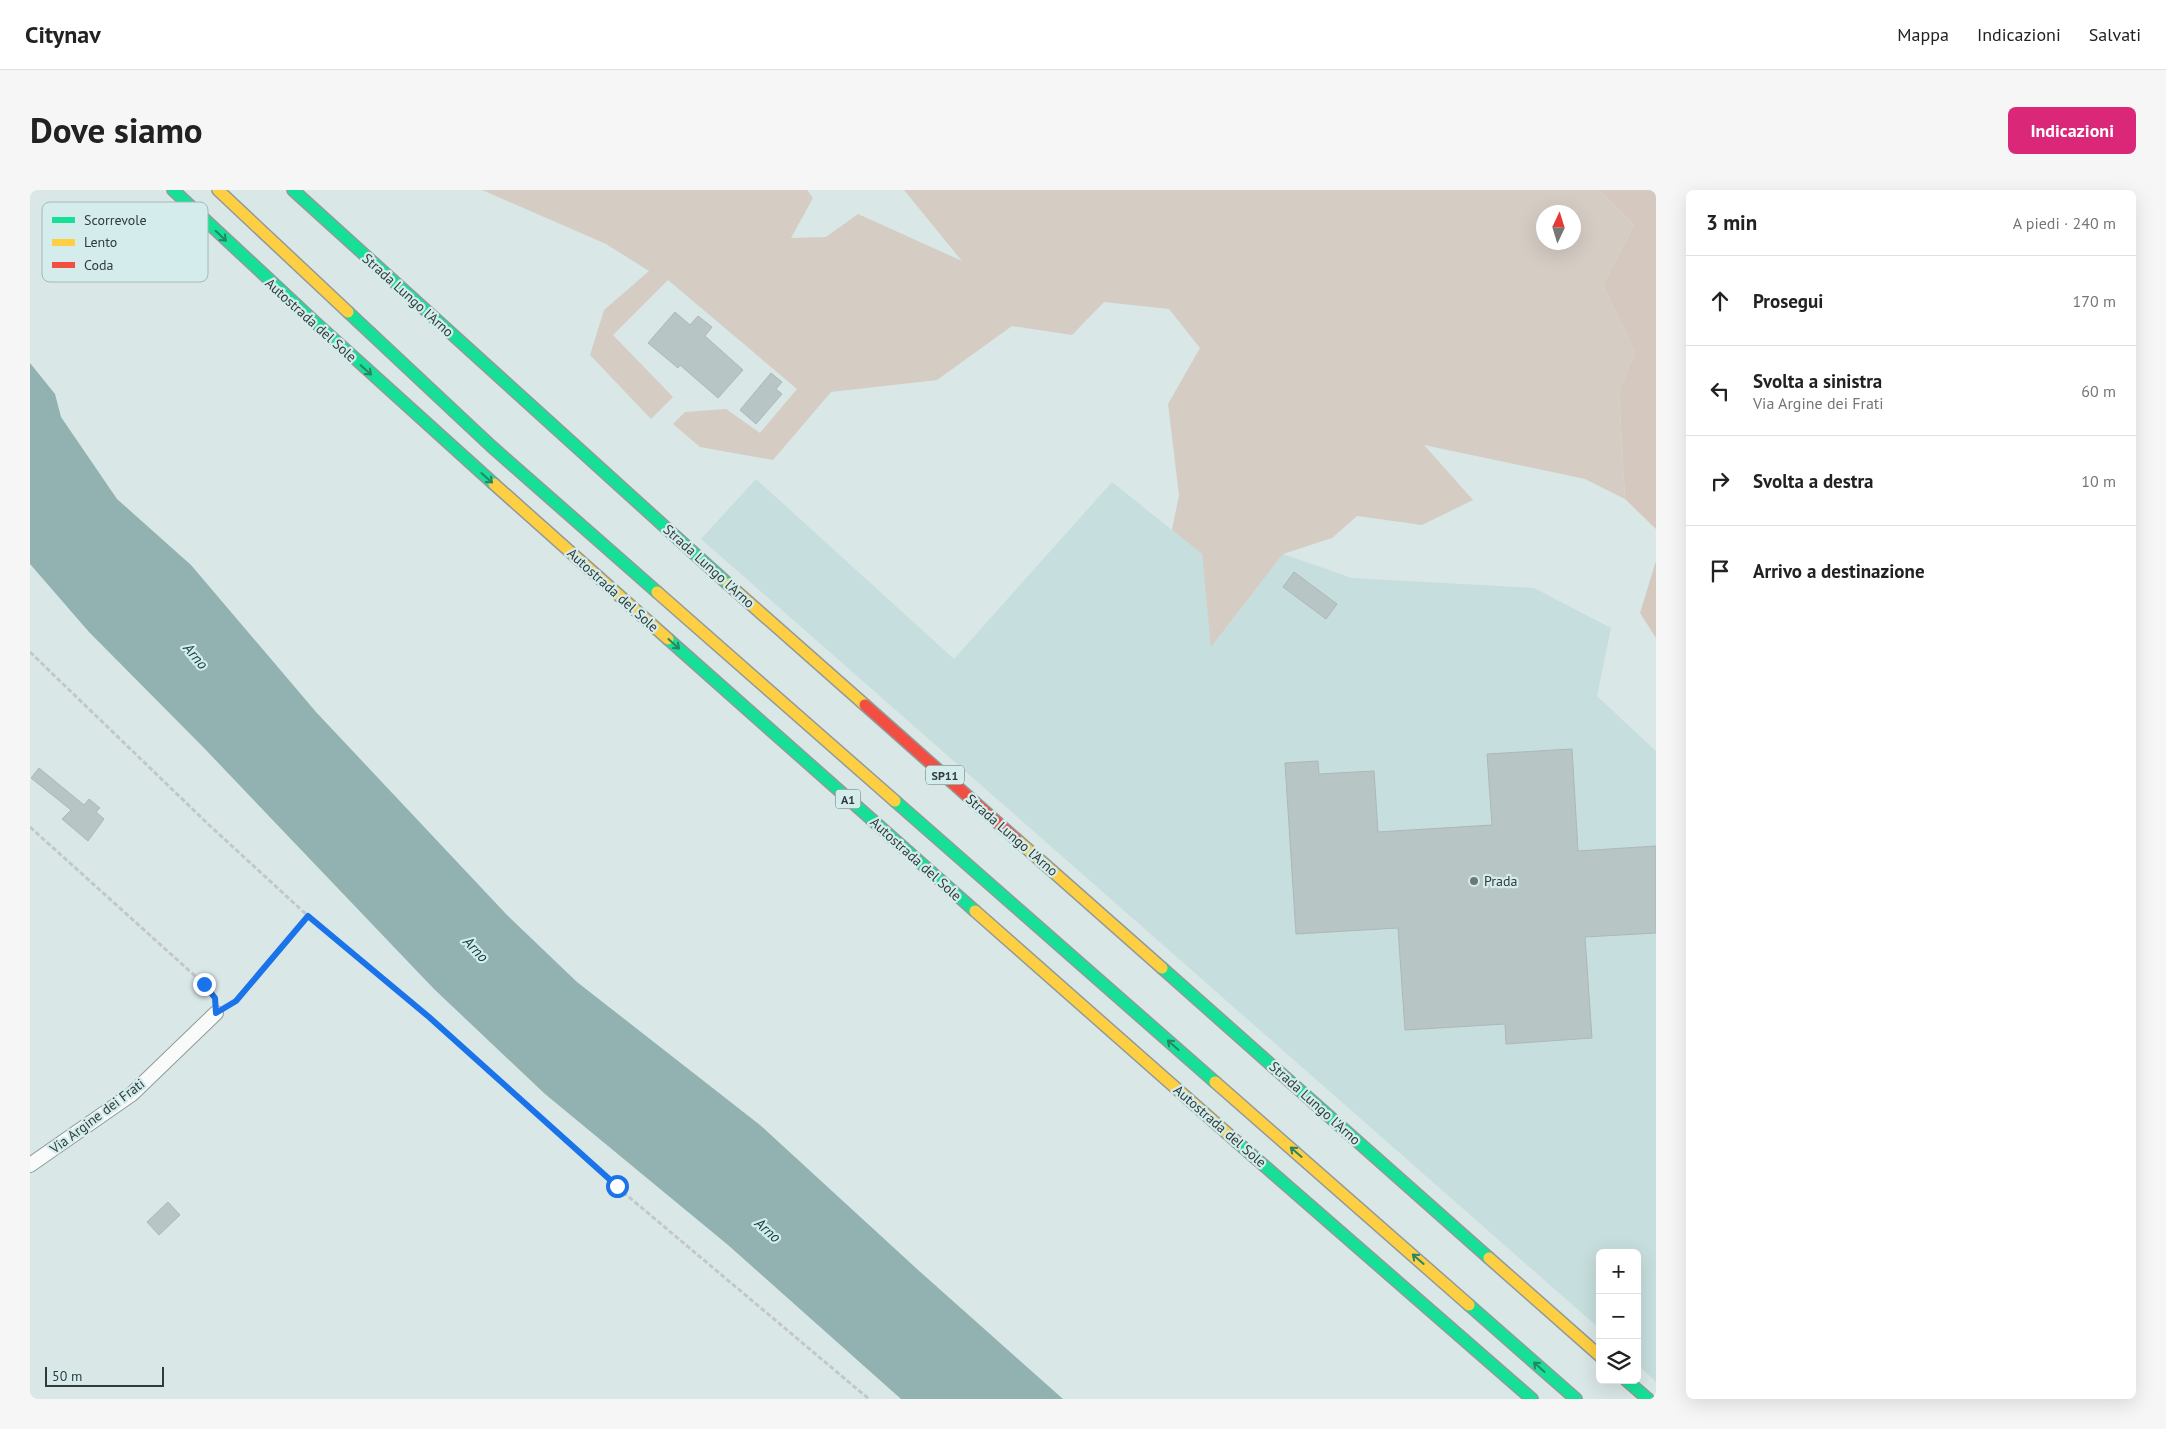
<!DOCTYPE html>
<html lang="it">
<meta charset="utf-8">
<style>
body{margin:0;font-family:"PT Sans",sans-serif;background:#f6f6f6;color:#222}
.controls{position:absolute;right:15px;bottom:15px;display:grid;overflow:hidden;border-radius:8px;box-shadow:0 5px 20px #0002}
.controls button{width:45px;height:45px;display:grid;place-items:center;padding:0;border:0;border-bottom:1px solid #e0e0e0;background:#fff;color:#222;font:25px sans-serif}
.compass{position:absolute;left:1506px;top:15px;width:45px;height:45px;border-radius:50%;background:#fff;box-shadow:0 5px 20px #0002;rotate:4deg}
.scale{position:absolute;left:15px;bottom:12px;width:119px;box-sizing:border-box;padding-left:5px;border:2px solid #313b3b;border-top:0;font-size:14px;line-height:18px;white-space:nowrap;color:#313b3b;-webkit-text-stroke:4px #d4edec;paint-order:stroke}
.stop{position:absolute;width:15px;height:15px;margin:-11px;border:4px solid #1a73e8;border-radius:50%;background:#fff}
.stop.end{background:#1a73e8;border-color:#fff;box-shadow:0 1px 5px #0008}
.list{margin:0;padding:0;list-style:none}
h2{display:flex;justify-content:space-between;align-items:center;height:65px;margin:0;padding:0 20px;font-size:21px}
h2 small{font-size:16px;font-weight:400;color:#767676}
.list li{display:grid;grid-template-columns:32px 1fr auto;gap:15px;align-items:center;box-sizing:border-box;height:90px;padding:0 20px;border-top:1px solid #e0e0e0}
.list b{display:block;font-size:19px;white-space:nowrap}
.list p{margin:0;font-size:16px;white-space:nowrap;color:#767676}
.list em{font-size:16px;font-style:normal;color:#767676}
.icon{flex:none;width:28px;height:28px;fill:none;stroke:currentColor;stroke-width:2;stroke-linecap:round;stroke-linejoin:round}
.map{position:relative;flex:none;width:1626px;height:1209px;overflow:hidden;border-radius:8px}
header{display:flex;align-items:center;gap:30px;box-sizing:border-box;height:70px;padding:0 25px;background:#fff;border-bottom:1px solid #e0e0e0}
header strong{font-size:24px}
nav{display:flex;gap:28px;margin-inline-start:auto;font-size:18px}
.intro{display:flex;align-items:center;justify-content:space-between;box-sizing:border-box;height:120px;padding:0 30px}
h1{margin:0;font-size:35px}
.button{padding:12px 22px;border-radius:8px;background:#db2777;color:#fff;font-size:18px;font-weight:700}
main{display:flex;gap:30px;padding:0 30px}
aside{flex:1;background:#fff;border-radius:8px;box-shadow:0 5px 20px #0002}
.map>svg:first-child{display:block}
.built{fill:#c6dedd}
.green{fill:#d5ccc4;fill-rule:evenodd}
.forest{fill:#d5c9bf}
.water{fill:#91b2b1}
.building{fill:#b8c5c5;stroke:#adb8b8}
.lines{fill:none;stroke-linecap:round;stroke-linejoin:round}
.street-casing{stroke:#909a9a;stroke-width:16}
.fast-casing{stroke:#909a9a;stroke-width:14}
.slow-casing{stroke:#909a9a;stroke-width:14}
.jam-casing{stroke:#909a9a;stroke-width:14}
.path{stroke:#c4c7c7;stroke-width:3;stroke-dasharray:5 2.5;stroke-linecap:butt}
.street{stroke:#f9fbfb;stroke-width:14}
.fast{stroke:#16e098;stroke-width:11}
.slow{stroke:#ffcf43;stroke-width:11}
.jam{stroke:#f24e42;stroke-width:11}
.oneway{stroke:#258565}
.route{stroke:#1a73e8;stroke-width:6}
.poi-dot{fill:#6c7777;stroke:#d4edec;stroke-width:2}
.labels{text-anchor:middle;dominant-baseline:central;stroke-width:4.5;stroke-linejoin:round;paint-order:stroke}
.shield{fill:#d4edec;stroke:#627070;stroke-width:1}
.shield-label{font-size:12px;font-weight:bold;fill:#313b3b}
.street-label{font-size:14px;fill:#313b3b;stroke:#d4edec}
.poi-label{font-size:14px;fill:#313b3b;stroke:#d4edec;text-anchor:start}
.water-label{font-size:15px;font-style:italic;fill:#153e3d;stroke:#d4edec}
.key{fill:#d4edec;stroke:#a3b8b7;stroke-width:1}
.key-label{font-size:14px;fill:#313b3b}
</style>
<header>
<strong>Citynav</strong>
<nav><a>Mappa</a><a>Indicazioni</a><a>Salvati</a></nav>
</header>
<div class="intro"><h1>Dove siamo</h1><a class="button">Indicazioni</a></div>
<main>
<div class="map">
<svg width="1626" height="1209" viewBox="0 0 1626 1209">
<rect width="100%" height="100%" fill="#dae7e7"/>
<path class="built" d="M726,289l198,180 158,-177 90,72 10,92 71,-92 69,24 182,10 77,40 -14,68 59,55v631l-19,-18v-111h-37v76l-899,-790z"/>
<path class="green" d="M452,0h325l6,8 -22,40 35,-1 32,-23 104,47 -58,-71h695l35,35 -31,60 32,67 -16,40 6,107 -40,-20 -161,-34 49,55 -51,25 -65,-9 -25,22 -49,16 -72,93 -9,-93 -30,-24 7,-35 -11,-91 32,-56 -31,-39 -65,-7 -32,33 -60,-9 -75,54 -106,12 -58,68 -73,-13 -27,-23 12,-12 41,-3 34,24 37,-44 -129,-109 -55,55 60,62 -22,22 -61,-64 14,-45 45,-39 -43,-27zM1514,22h30v30h-30z"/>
<g class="forest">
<path d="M1569,0h57v339l-31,-30 -6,-107 16,-40 -32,-67 31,-60z"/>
<path d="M1626,371v77l-16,-25z"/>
</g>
<path class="water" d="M0,173l25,31 6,23 56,82 74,66 125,147 191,203 70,67 183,143 157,144 146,130h-162l-173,-154 -183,-151 -111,-105 -230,-241 -115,-116 -59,-68z"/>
<g class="building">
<path d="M645,122l15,13 8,-9 14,11 -7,9 38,34 -25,28 -38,-33 -2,3 -30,-25z"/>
<path d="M741,183l11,9 -6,7 6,5 -26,30 -16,-14z"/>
<path d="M1264,382l43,32 -11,15 -43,-32z"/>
<path d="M1542,559l6,102 78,-5v87l-71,4 7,101 -86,6 -1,-20 -100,6 -7,-102 -102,6 -11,-171 33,-2 1,13 55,-3 4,61 114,-7 -5,-71z"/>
<path d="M9,578l45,37 5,-6 11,9 -4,4 8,7 -16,22 -26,-22 9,-9 -40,-32z"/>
<path d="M138,1012l12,13 -21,20 -12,-13z"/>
</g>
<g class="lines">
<defs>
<path id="street" d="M0,975l102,-71 84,-81"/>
<g id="fast">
<path d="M143,0l144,134 177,160"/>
<path d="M263,0l435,394"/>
<path d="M318,122l143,134 166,146"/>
<path d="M638,449l307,272"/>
<path d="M865,611l320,281"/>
<path d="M1132,778l327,290"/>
<path d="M1207,952l295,257"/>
<path d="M1439,1115l107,94"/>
<path d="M1596,1190l22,19"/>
</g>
<g id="slow">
<path d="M188,0l130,122"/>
<path d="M464,294l174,155"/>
<path d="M698,394l137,121"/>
<path d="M627,402l238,209"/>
<path d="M986,649l146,129"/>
<path d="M945,721l262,231"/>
<path d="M1185,892l254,223"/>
<path d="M1459,1068l111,98"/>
</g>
<path id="jam" d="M835,515l151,134"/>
</defs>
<use href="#street" class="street-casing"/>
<use href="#fast" class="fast-casing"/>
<use href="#slow" class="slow-casing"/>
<use href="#jam" class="jam-casing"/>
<g class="path">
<path d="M0,462l178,172 100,92 121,101 188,170 252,212"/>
<path d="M0,637l174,157 11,16"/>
<path d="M196,817l10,-6 72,-85"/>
</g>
<use href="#street" class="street"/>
<use href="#fast" class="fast"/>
<use href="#slow" class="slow"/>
<use href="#jam" class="jam"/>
</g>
<defs><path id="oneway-shaft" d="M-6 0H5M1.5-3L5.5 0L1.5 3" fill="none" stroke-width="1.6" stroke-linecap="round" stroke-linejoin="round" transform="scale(1.25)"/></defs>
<g class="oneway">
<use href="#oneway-shaft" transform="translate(191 46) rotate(44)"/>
<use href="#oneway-shaft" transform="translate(336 180) rotate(42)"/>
<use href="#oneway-shaft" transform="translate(457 288) rotate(42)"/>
<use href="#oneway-shaft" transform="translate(644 454) rotate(42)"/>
<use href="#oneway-shaft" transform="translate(1143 855) rotate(-139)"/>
<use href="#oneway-shaft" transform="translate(1266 962) rotate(-139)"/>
<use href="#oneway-shaft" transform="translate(1388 1069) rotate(-139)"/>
<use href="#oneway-shaft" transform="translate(1509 1177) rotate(-138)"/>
</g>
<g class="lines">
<path class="route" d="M174,794l11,14 1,15 20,-12 72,-85 121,101 188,169"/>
</g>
<circle class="poi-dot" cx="1444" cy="691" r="5"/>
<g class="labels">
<g class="shield">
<rect x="896" y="575.5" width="38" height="19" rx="4"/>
<rect x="805.5" y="599.5" width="25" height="19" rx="4"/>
</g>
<g class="shield-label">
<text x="915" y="585">SP11</text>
<text x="818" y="609">A1</text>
</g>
<g class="street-label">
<text transform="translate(378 105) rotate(42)">Strada Lungo l'Arno</text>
<text transform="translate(281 130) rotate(42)">Autostrada del Sole</text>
<text transform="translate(679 376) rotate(42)">Strada Lungo l'Arno</text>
<text transform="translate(583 400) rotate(42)">Autostrada del Sole</text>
<text transform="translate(982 645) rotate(41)">Strada Lungo l'Arno</text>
<text transform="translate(886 669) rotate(42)">Autostrada del Sole</text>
<text transform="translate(1285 913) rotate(42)">Strada Lungo l'Arno</text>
<text transform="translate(67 926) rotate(-37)">Via Argine dei Frati</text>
<text transform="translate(1190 936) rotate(41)">Autostrada del Sole</text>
</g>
<g class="poi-label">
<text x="1454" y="691">Prada</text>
</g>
<g class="water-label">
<text transform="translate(166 466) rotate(50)">Arno</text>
<text transform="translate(446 759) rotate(46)">Arno</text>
<text transform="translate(738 1040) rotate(41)">Arno</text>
</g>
</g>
<rect x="12" y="12" width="166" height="80" rx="8" class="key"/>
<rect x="22" y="27" width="23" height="6" fill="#16e098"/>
<rect x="22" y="49" width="23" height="7" fill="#ffcf43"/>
<rect x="22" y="72" width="23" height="6" fill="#f24e42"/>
<g class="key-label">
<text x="54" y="35">Scorrevole</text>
<text x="54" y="57">Lento</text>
<text x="54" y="80">Coda</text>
</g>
</svg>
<div class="controls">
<button>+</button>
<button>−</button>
<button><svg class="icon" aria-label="layers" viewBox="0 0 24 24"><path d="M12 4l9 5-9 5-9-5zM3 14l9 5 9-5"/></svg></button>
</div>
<svg class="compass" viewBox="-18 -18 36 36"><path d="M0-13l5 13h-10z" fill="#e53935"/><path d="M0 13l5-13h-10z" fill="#767676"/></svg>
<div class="scale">50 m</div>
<div class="stop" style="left:587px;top:996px"></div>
<div class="stop end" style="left:174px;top:794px"></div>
</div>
<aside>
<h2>3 min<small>A piedi · 240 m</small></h2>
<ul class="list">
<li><svg class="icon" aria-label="ahead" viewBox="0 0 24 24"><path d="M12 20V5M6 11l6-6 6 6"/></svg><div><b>Prosegui</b></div><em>170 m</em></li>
<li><svg class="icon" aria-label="left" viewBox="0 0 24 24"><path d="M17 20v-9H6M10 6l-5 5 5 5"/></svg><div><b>Svolta a sinistra</b><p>Via Argine dei Frati</p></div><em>60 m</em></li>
<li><svg class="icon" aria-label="right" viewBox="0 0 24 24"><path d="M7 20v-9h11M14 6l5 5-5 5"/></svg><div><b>Svolta a destra</b></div><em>10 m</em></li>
<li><svg class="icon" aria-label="arrive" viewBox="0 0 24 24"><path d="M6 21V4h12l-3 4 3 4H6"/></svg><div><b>Arrivo a destinazione</b></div></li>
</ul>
</aside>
</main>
